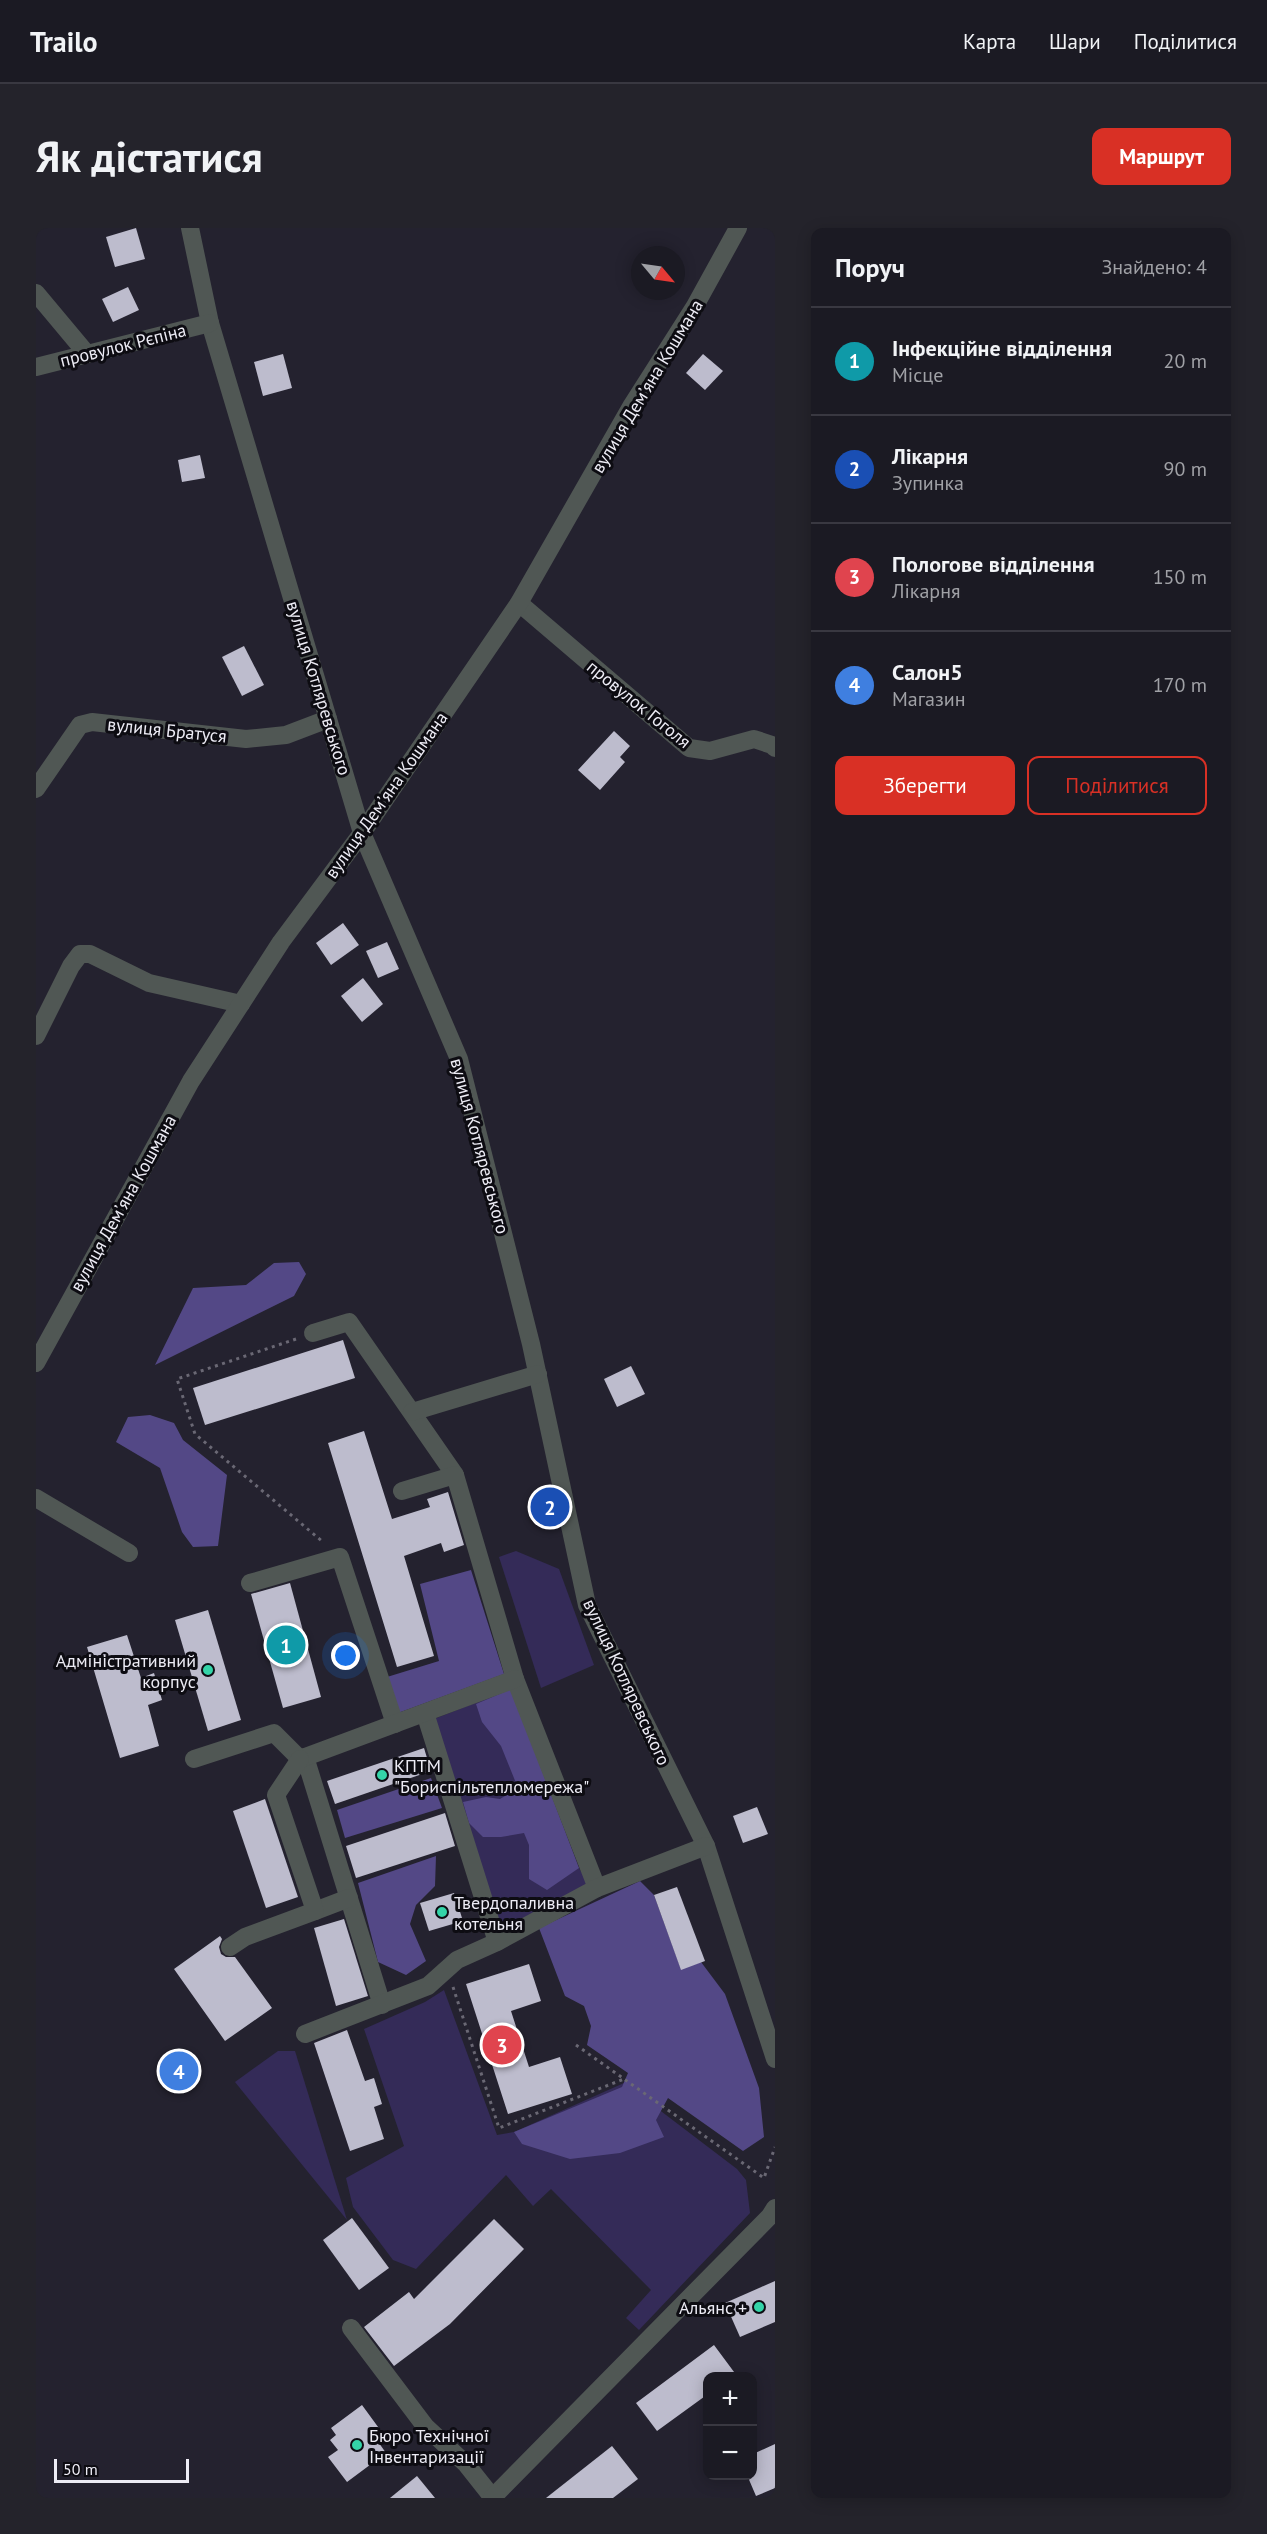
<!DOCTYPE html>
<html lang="uk">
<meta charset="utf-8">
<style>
body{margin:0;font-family:"PT Sans",sans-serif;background:#24232b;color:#f1f3f6}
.controls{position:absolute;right:18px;bottom:18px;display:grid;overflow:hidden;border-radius:12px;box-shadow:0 3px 15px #0003}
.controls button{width:54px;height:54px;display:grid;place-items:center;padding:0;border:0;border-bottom:2px solid #393841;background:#1b1a23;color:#f1f3f6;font:30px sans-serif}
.compass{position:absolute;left:595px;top:18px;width:54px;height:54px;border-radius:50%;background:#1b1a23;box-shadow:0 3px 15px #0003;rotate:119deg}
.scale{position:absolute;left:18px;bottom:15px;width:135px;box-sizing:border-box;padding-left:6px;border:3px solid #edecf5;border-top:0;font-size:16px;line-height:21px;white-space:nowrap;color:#edecf5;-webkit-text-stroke:4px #0d0c12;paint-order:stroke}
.you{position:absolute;left:310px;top:1428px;width:21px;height:21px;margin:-15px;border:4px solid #fff;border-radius:50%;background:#1a73e8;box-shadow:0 0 0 9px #1a73e833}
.badge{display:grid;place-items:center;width:39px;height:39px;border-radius:50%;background:#d93025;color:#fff;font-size:20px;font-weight:700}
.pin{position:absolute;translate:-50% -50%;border:3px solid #fff;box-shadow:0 2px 6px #0006}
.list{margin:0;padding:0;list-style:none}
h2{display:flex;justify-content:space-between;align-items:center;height:78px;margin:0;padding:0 24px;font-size:26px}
h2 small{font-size:20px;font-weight:400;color:#a0a1a6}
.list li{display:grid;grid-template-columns:39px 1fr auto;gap:18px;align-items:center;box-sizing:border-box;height:108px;padding:0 24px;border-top:2px solid #393841}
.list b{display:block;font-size:22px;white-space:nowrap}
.list p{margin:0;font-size:20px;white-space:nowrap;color:#a0a1a6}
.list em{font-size:20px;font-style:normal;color:#a0a1a6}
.actions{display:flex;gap:12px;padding:18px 24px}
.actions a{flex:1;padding:14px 0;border:2px solid #d93025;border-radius:12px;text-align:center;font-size:21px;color:#d93025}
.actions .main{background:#d93025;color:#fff}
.map{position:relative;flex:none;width:739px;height:2270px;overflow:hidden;border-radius:12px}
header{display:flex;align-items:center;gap:36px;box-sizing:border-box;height:84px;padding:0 30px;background:#1b1a23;border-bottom:2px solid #393841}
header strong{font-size:28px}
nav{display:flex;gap:33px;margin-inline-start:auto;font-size:21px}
.intro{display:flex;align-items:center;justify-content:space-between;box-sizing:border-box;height:144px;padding:0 36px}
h1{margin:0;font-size:42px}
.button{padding:15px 27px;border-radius:12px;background:#d93025;color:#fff;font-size:21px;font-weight:700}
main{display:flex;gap:36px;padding:0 36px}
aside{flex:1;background:#1b1a23;border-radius:12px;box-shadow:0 3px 15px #0003}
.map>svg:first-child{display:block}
.green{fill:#342b58}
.forest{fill:#534886}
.building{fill:#bdbccd}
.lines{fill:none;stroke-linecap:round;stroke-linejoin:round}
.path{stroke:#6a6874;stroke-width:3;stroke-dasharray:3 4.5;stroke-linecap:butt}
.minor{stroke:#505754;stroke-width:18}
.poi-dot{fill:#34d4a8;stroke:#0d0c12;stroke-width:2}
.labels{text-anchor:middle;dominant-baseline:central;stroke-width:6;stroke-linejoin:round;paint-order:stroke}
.street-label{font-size:18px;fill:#edecf5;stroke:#0d0c12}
.poi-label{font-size:18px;fill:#edecf5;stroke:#0d0c12;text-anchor:start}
</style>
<header>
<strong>Trailo</strong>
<nav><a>Карта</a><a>Шари</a><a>Поділитися</a></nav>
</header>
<div class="intro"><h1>Як дістатися</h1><a class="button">Маршрут</a></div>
<main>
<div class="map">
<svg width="739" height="2270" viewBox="0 0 739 2270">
<rect width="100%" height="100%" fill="#24222f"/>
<g class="green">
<path d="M480,1323l43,18 35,96 -53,23 -42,-131z"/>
<path d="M475,1461l68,179 10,17 -82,43 -9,-7 -64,-202z"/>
<path d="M408,1762l53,145 17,-3 110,-49 113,86 9,11 4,33 -111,117 -13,-12 25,-28 -100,-101 -18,17 -27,-31 -90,94 -23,-9 -40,-53 -7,-29 58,-32 -40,-117 61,-27z"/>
<path d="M242,1823h17l52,169 -112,-138z"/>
</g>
<g class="forest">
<path d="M263,1034l7,12 -12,22 -139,69 38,-77 53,-3 28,-22z"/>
<path d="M114,1187l24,8 9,17 44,35 -9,71 -25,1 -11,-15 -22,-64 -44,-26 12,-25z"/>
<path d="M435,1342l33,104 -106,39 -11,-36 52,-16 -19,-77z"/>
<path d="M475,1461l68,179 -32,22 -18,-11v-34l-5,-12 -23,4h-18l-14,-14 -6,-21 23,-5 14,2 18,-11 -17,-42 -19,-24 -6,-18z"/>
<path d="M395,1550l11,30 -97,30 -8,-28z"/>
<path d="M400,1628l-1,30 -19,19 -6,19 16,37 -20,14 -28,-13 -20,-79z"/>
<path d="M604,1653l14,14 27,74 20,-7 24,32 34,94 5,49 -21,14 -75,-53 -12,22 8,17 -44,16 -50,6 -48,-15 -8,-12 108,-45 6,-14 -41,-28 4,-19 -7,-20 -19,-10 -26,-68z"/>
</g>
<g class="building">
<path d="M100,0l9,31 -30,8 -9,-30z"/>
<path d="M92,59l11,23 -26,12 -11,-23z"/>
<path d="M247,126l9,34 -29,8 -9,-34z"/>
<path d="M667,126l20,17 -18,19 -19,-17z"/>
<path d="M164,227l5,23 -23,4 -4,-22z"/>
<path d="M208,418l20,39 -22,11 -20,-39z"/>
<path d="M578,503l16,15 -10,11 5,5 -25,28 -22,-20z"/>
<path d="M307,695l16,22 -28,20 -15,-22z"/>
<path d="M351,714l12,27 -21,9 -12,-27z"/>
<path d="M327,750l20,26 -21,18 -21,-26z"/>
<path d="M307,1112l12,38 -150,47 -12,-37z"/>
<path d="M595,1138l14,28 -28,13 -13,-28z"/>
<path d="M328,1203l28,88 38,-12 -3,-8 21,-7 16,53 -20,7 -3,-9 -37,13 30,100 -37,11 -69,-224z"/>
<path d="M254,1355l31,114 -38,11 -32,-114z"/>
<path d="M172,1382l33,110 -33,11 -33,-111z"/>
<path d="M91,1407l14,43 13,-5 8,27 -14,5 11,41 -39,12 -33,-111z"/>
<path d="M388,1520l7,23 -96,33 -8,-23z"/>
<path d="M229,1571l33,98 -32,11 -33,-97z"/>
<path d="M721,1579l11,27 -25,9 -10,-27z"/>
<path d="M409,1585l10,33 -99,32 -10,-32z"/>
<path d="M641,1659l28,74 -24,9 -27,-75z"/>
<path d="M418,1665l9,28 -34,10 -9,-28z"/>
<path d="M308,1691l24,77 -32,10 -22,-78z"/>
<path d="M184,1708l2,3 -3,8 2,7 5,3h9l37,51 -47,33 -51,-72z"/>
<path d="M493,1736l12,37 -30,10 18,56 31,-10 12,37 -64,20 -42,-130z"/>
<path d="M311,1802l18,51 9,-3 8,26 -8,3 10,32 -34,12 -36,-108z"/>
<path d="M316,1990l37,50 -30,22 -36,-50z"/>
<path d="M458,1991l30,30 -74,75 -56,42 -30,-39 45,-35 5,7z"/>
<path d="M739,2053v41l-35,15 -15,-34z"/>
<path d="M678,2117l23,31h-29v18l-51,37 -21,-28z"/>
<path d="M326,2177l19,26 -7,5 12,17 -39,29 -19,-25 10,-7 -8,-10 6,-5 -5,-7z"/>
<path d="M739,2216v44l-19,8 -9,-21h6v-21z"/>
<path d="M576,2218l26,33 -25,19h-67z"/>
<path d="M381,2248l18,22h-45z"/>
</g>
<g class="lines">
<g class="path">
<path d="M260,1111l-119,40 18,55 128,108"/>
<path d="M417,1759l46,141 125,-49"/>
<path d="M540,1817l188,133 11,-31"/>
</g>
<g class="minor">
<path d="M154,0l20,95 152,510 97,226 72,285 56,261 119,241 69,213"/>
<path d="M0,65l51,61"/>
<path d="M0,139l174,-44"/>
<path d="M483,375l170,145 21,3 44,-12 18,6 3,3"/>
<path d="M0,561l44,-64 12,-3 154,17 40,-4 42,-16"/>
<path d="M0,808l35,-70 9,-12h10l59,29 92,21"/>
<path d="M277,1105l36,-11 106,153"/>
<path d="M0,1135l155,-282 90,-139 81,-109 157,-230 113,-198 63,-99 43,-78"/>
<path d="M376,1184l126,-38"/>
<path d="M366,1263l53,-16 60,204 82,209"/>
<path d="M0,1270l93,55"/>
<path d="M214,1355l90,-26 55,167"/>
<path d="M389,1485l72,229"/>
<path d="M269,1529l77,248"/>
<path d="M158,1531l80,-26 26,26 215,-80"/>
<path d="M279,1683l34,-13"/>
<path d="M194,1719l15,-10 70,-26 -39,-116 24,-36"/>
<path d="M269,1806l123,-48 29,-26 40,-18 100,-54 109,-42"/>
<path d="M315,2100l74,98 41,38 27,34"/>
<path d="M456,2270l278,-282 5,-8"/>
</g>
</g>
<g class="poi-dot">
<circle cx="172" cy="1442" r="6"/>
<circle cx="346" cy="1547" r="6"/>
<circle cx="406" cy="1684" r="6"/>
<circle cx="723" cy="2079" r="6"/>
<circle cx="321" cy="2217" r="6"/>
</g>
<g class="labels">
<g class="street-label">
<text transform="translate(87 117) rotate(-14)">провулок Рєпіна</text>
<text transform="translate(611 158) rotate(-59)">вулиця Демʼяна Кошмана</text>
<text transform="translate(283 460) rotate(73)">вулиця Котляревського</text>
<text transform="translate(603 476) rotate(39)">провулок Гоголя</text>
<text transform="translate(131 502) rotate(6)">вулиця Братуся</text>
<text transform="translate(350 567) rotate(-55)">вулиця Демʼяна Кошмана</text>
<text transform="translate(444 918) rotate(75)">вулиця Котляревського</text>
<text transform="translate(87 975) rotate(-61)">вулиця Демʼяна Кошмана</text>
<text transform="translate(591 1454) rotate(65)">вулиця Котляревського</text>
</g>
<g class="poi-label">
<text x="160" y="1432" text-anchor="end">Адміністративний<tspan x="160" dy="21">корпус</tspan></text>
<text x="358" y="1537">КПТМ<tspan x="358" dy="21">"Бориспільтепломережа"</tspan></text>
<text x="418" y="1674">Твердопаливна<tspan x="418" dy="21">котельня</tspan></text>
<text x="711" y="2079" text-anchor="end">Альянс +</text>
<text x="333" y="2207">Бюро Технічної<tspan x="333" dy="21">Інвентаризації</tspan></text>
</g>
</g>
</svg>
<div class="controls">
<button>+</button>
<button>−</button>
</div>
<svg class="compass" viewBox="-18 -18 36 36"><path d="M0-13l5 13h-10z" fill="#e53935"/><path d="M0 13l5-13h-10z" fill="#a0a1a6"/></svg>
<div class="scale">50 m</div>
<div class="you"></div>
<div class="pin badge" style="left:250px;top:1417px;background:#0f9aa8">1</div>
<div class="pin badge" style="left:514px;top:1279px;background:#1a4fb4">2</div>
<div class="pin badge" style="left:466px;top:1817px;background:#e0444e">3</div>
<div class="pin badge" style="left:143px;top:1843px;background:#3f7fe0">4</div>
</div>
<aside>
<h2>Поруч<small>Знайдено: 4</small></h2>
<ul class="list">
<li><span class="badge" style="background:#0f9aa8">1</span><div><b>Інфекційне відділення</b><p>Місце</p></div><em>20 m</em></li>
<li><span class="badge" style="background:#1a4fb4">2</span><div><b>Лікарня</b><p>Зупинка</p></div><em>90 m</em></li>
<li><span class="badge" style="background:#e0444e">3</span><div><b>Пологове відділення</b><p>Лікарня</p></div><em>150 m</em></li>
<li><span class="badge" style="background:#3f7fe0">4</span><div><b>Салон5</b><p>Магазин</p></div><em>170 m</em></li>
</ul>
<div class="actions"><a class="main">Зберегти</a><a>Поділитися</a></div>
</aside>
</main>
